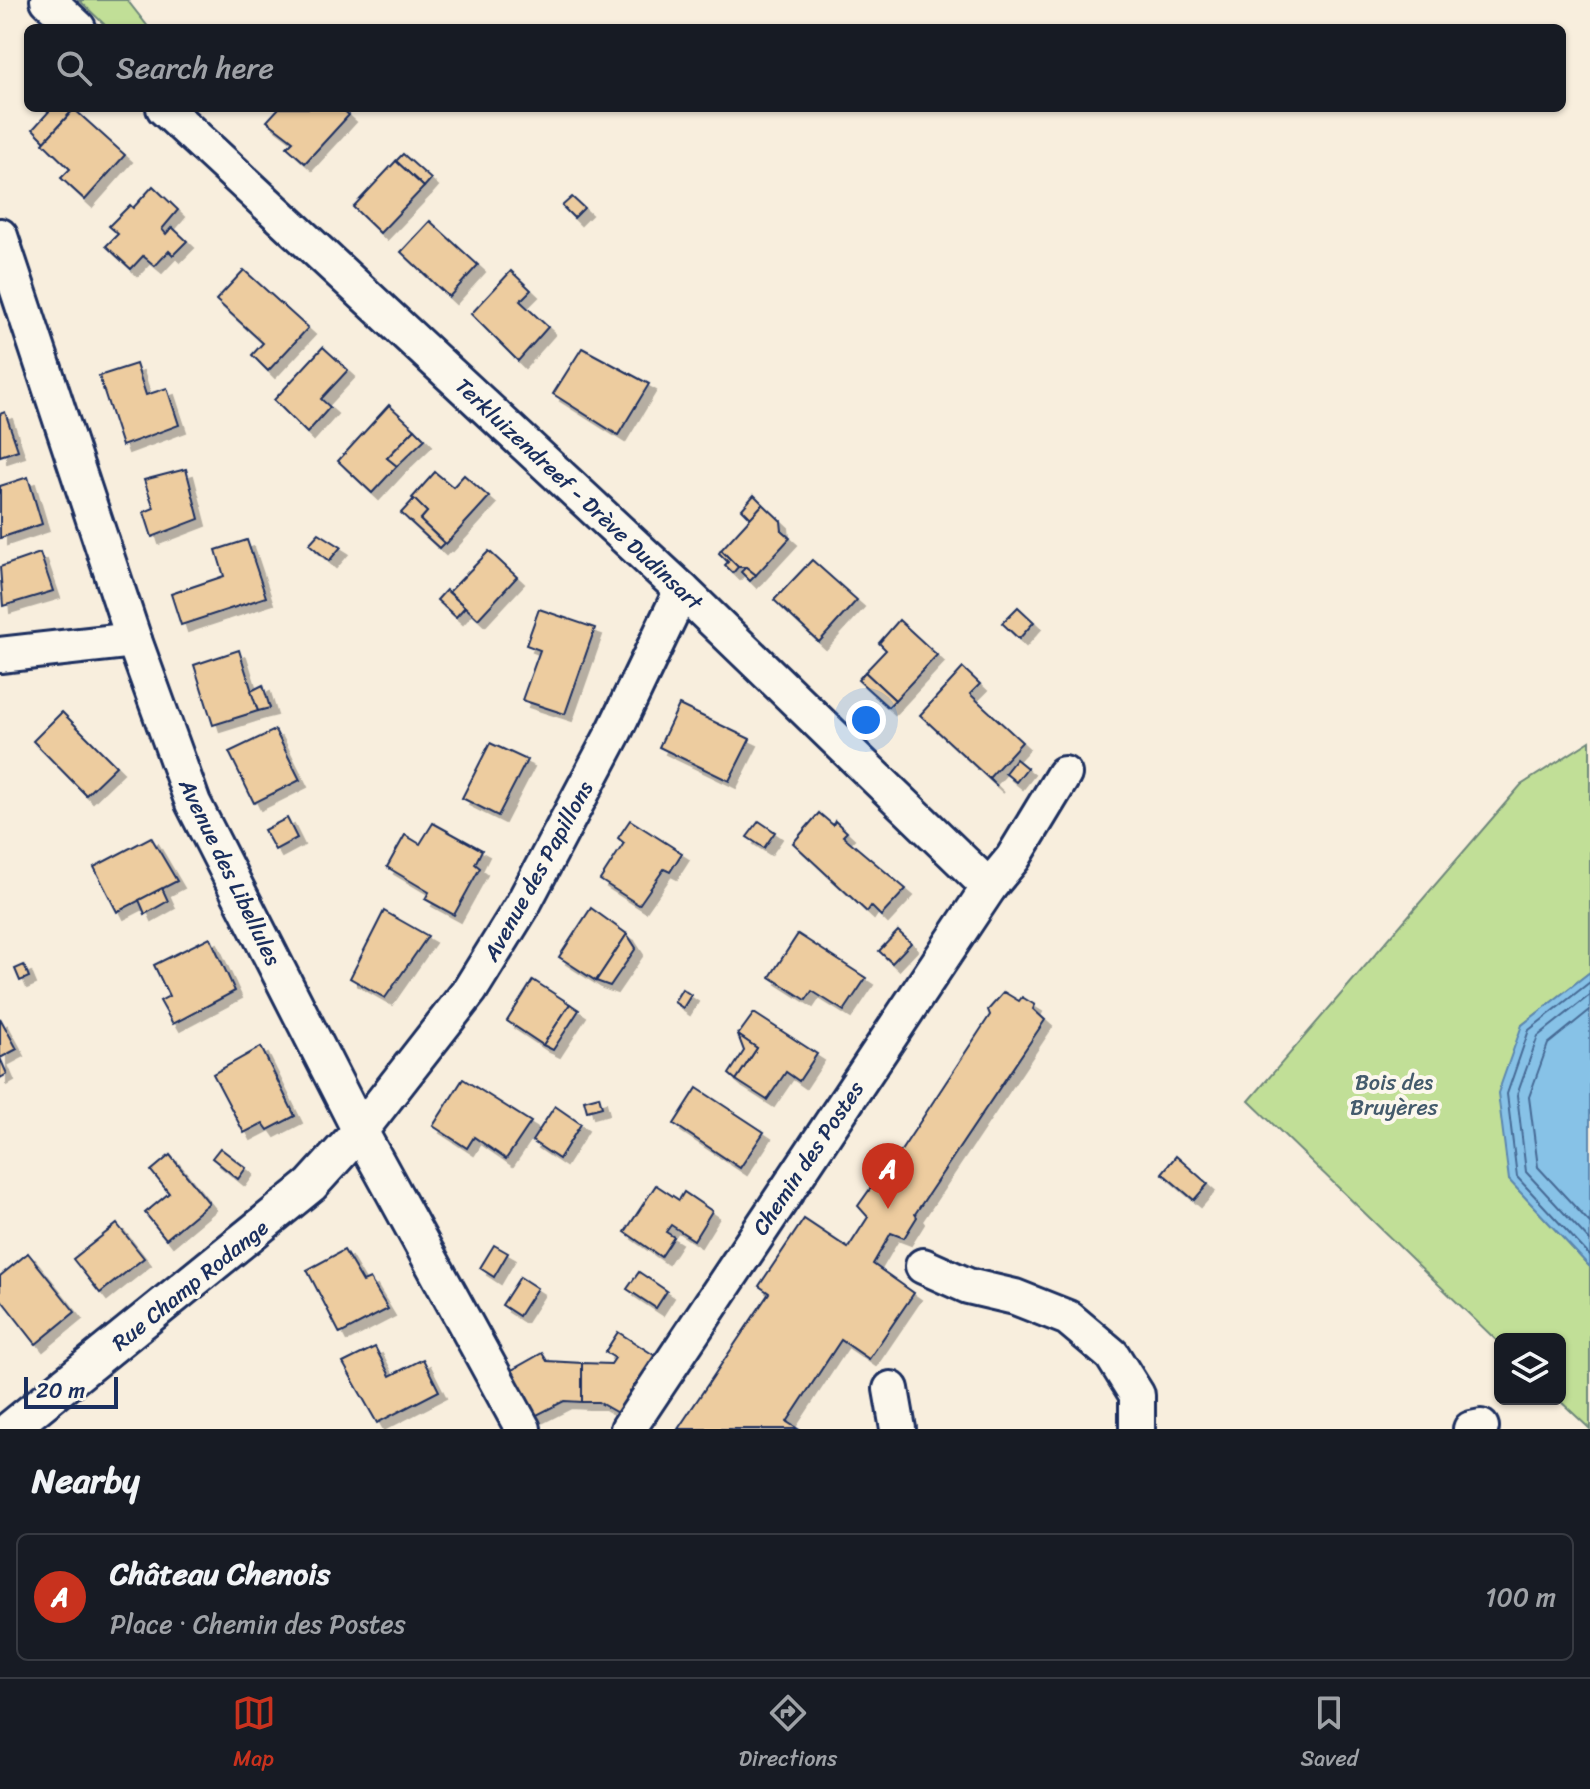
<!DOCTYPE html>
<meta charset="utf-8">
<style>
body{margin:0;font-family:Sriracha,sans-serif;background:#20242c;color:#f1f3f6}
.controls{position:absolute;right:24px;bottom:24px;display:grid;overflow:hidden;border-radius:12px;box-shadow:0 2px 6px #0004}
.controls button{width:72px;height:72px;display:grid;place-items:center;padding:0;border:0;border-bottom:2px solid #363941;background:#171b24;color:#f1f3f6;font:40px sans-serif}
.scale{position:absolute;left:24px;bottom:20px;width:94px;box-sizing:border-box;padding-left:8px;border:4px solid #1b2f5e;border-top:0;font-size:22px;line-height:28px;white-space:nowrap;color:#1b2f5e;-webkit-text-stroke:6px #fbf7ec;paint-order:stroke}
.you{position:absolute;left:866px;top:720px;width:28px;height:28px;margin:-20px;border:6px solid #fff;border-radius:50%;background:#1a73e8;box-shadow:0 0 0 12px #1a73e833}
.badge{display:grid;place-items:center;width:52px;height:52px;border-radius:50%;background:#c8321e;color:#fff;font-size:26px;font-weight:700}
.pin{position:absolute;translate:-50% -66px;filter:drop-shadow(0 2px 4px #0008)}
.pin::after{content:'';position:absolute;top:42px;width:28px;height:24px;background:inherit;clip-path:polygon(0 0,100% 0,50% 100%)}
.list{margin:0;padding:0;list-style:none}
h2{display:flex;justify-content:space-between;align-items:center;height:104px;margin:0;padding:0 32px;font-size:34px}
h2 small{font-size:26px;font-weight:400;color:#9ea1a6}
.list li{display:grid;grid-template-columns:52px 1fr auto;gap:24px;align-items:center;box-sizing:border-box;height:128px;margin:0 16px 16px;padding:0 16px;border:2px solid #363941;border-radius:12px}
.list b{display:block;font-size:30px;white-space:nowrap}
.list p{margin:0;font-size:26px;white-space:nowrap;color:#9ea1a6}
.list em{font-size:26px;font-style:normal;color:#9ea1a6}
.icon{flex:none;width:44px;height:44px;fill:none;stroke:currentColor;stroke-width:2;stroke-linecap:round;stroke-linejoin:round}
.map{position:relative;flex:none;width:1590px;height:1429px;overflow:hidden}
.search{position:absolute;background:#171b24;box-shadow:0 2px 6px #0004;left:24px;right:24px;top:24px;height:88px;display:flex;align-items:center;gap:20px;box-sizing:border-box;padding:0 28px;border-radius:12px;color:#9ea1a6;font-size:30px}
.sheet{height:248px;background:#171b24}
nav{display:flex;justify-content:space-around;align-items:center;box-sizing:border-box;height:112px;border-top:2px solid #363941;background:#171b24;font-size:22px;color:#9ea1a6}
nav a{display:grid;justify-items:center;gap:4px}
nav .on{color:#c8321e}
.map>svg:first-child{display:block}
.green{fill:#c1df97;stroke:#6e877a;stroke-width:2}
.water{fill:#87c2e7;stroke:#5c87b0;stroke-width:2}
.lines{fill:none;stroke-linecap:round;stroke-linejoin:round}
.shore{stroke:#466a95;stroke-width:2}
.building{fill:#edcc9f;stroke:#1b2f5e;stroke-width:2;filter:url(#shadow)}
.minor-casing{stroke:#1b2f5e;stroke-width:40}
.minor{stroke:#fbf7ec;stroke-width:34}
.labels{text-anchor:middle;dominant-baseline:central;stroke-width:8;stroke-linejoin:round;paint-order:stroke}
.street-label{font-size:22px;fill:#1b2f5e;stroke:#fbf7ec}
.park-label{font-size:22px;fill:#445b6c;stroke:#fbf7ec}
</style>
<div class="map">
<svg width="1590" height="1429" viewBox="0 0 1590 1429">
<defs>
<filter id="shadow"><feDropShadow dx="7" dy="7" stdDeviation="0" flood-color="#0004"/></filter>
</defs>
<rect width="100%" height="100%" fill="#f8eedd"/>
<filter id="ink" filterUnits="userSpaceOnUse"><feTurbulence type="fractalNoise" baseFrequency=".0125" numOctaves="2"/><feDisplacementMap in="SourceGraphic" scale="16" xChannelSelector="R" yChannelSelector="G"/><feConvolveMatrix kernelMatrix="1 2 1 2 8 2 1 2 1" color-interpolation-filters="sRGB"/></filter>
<g filter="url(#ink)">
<g class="green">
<path d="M79,0h48l22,28h-41z"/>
<path d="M1590,741v231l-68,53 -13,155 81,87v162l-32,-30 2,-60h-60v5l-251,-243 272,-316z"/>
</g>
<path class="water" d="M1590,972v295l-81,-87 -11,-87 24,-68z"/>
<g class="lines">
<g class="shore">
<path d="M1590,982l-61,48 -22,64 10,83 73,79"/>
<path d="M1590,995l-52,41 -21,59 9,77 64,69"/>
<path d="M1590,1010l-42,34 -19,53 9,70 52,56"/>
</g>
</g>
<g class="building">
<path d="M52,108l20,3 -27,30 -12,-12z"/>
<path d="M279,108h62l8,7 -44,48 -18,-16 6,-6 -26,-20z"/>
<path d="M74,109l51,46 -40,45 -24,-22 9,-9 -27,-26z"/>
<path d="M403,154l28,25 -7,8 -28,-26z"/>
<path d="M396,161l28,26 -44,46 -27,-26z"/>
<path d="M153,186l25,24 -16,19 4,5 6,-7 15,14 -14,14 -4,-4 -14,15 -12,-10 -12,13 -25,-23 12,-12 -9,-8 21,-21 3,3z"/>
<path d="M572,197l12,11 -10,10 -12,-12z"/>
<path d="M430,221l48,44 -29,32 -48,-45z"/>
<path d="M244,270l64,58 -40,43 -16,-16 11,-12 -47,-43z"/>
<path d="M511,271l20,19 -11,11 28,26 -30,34 -47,-47z"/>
<path d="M323,347l25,23 -27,29 9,8 -23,26 -33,-33z"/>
<path d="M582,348l67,36 -31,51 -65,-41z"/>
<path d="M136,364l10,31 21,-7 12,37 -57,21 -23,-70z"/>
<path d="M389,405l26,24 -28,29 10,8 -25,27 -34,-32z"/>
<path d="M5,412l13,38 -18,6v-42z"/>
<path d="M415,429l10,10 -28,27 -10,-8z"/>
<path d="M186,469l13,50 -47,18 -8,-25 10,-4 -10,-28z"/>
<path d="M435,472l18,15 11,-12 25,22 -43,47 -26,-24 7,-8 -15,-14z"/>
<path d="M28,477l14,47 -42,14v-52z"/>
<path d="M754,495l9,9 -12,14 -9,-9z"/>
<path d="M414,499l13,13 -7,8 24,23 -5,5 -38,-35z"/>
<path d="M763,504l18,17 1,10 8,7 -34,37 -10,-8h-8l-17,-17z"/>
<path d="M319,533l22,14 -12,14 -20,-17z"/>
<path d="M247,540l19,57 -85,28 -10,-31 53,-18 -8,-26z"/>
<path d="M721,550l17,17 -5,6 -8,-8 3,-3 -9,-9z"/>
<path d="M489,551l28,26 -39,42 -29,-27z"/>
<path d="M40,553l13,38 -50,15 -3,-39z"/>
<path d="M812,560l45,40 -38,42 -45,-42z"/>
<path d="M746,567l10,8 -6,6 -9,-9z"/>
<path d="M446,590l19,17 -9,10 -19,-17z"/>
<path d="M1018,607l16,15 -15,17 -17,-16z"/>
<path d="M539,609l56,19 -30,86 -43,-14 18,-50 -14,-5z"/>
<path d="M899,620l38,35 -42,45 -30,-28 21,-22 -7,-7z"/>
<path d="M239,650l19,61 -45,14 -19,-60z"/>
<path d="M963,668l17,16 -10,10 52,48 -33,36 8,8 -77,-71z"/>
<path d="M865,672l30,28 -7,7 -30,-27z"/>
<path d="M263,685l7,23 -12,3 -7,-20z"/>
<path d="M679,705l71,34 -21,42 -70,-34z"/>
<path d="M62,712l54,54 -30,29 -53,-54z"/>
<path d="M275,730l25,50 -46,23 -25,-51z"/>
<path d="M490,743l37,17 -29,56 -36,-18z"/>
<path d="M1016,759l11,9 -11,14 -11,-9z"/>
<path d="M819,813l14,12 2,-4 12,11 -4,4 63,53 -25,27 -10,-10 -4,6 -74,-69z"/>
<path d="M287,818l10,20 -22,12 -11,-20z"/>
<path d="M630,820l52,33 -12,19 -6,-3 -25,36 -39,-25 24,-37 -6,-5z"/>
<path d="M759,821l16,11 -11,16 -17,-11z"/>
<path d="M433,823l49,27 -7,14 5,4 -26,47 -29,-16 4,-7 -42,-25 18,-32 15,9z"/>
<path d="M151,837l26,44 -60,31 -23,-45z"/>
<path d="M162,888l6,13 -23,13 -6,-14z"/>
<path d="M591,908l36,26 -31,47 -37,-24z"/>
<path d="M384,911l44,25 -43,62 -35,-20z"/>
<path d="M898,931l13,12 -19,20 -13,-12z"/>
<path d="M627,934l9,14 -26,38 -14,-5z"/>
<path d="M798,934l68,44 -22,33 -32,-20 -6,9 -36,-23z"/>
<path d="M210,937l25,54 -62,33 -13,-23 9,-5 -15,-31z"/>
<path d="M24,965l5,12 -9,4 -5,-12z"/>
<path d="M533,980l37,24 -27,41 -36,-24z"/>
<path d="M682,989l9,6 -8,13 -9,-6z"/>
<path d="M1004,992l15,9 3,-4 13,8 -2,4 12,11 -130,194 2,3 -13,21 -13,-5 -18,31 41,29 -45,66 -28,-19 -54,82 11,7h-120l91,-136 -10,-7 45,-67 44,29 20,-31 -10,-11 12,-17h6l114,-174 -2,-5z"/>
<path d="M570,1004l9,6 -26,40 -10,-5z"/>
<path d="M754,1013l63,41 -18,27 -13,-9 -19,28 -31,-20 21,-32 -19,-13z"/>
<path d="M0,1018l17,31 -17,9 7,16 -7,4z"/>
<path d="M738,1035l19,13 -21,32 -7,-6 15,-23z"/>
<path d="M261,1047l34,69 -27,14 -5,-7 -19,10 -31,-59z"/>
<path d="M463,1079l68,43 -25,37 -32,-22 -7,11 -34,-22z"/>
<path d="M697,1088l67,44 -24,36 -66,-44z"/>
<path d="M599,1096l3,11 -15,4 -3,-11z"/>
<path d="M555,1106l26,18 -22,35 -27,-18z"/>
<path d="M220,1148l26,20 -8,11 -26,-21z"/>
<path d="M170,1155l39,48 -43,36 -21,-26 24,-20 -18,-22z"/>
<path d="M1176,1156l32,28 -14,16 -32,-27z"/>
<path d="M656,1185l23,15 5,-8 28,19 -18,29 -23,-15 -5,7 8,5 -13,20 -36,-25z"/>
<path d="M117,1224l27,34 -44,35 -27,-34z"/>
<path d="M494,1245l14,8 -14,24 -14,-9z"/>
<path d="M344,1250l19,32 7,-3 18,30 -48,25 -33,-64z"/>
<path d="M28,1253l47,59 -39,32 -36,-46v-22z"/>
<path d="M639,1272l28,19 -11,17 -29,-19z"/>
<path d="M520,1277l17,11 -18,28 -17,-11z"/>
<path d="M618,1332l42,27 -39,56 -23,-13h-16v-39l29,1 4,-6 -10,-6z"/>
<path d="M375,1347l15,29 33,-17 16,32 -62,32 -34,-60z"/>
<path d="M542,1353l5,8 35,2v39l-18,-1 -29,15 -23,-46z"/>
</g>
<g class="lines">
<defs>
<g id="minor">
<path d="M48,0l30,28"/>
<path d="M164,108l518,482 307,297"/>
<path d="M0,236l134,404 59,163 167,328 163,298"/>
<path d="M0,655l134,-15"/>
<path d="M923,1266l45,20 47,11 53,21 44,37 25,40v34"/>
<path d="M891,1389l7,40"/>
<path d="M10,1429l301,-244 49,-54 110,-141 52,-84 93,-176 67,-140"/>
<path d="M628,1429l361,-542 24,-29 51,-84"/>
<path d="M1471,1429l10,-2"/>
</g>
</defs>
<use href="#minor" class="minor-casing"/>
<use href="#minor" class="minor"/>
</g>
</g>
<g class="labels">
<g class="street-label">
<text transform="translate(579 494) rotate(43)">Terkluizendreef - Drève Dudinsart</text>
<text transform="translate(538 871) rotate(-61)">Avenue des Papillons</text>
<text transform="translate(230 872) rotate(64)">Avenue des Libellules</text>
<text transform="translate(808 1158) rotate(-56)">Chemin des Postes</text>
<text transform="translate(190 1285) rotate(-39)">Rue Champ Rodange</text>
</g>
<g class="park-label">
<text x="1394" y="1082">Bois des<tspan x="1394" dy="25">Bruyères</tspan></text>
</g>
</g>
</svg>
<div class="controls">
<button><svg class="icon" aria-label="layers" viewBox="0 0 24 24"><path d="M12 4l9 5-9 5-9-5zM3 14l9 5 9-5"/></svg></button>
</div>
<div class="scale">20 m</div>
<div class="you"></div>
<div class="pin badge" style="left:888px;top:1209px">A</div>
<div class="search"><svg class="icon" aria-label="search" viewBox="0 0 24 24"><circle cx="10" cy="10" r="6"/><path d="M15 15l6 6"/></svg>Search here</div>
</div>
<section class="sheet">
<h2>Nearby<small></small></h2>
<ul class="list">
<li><span class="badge">A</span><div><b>Château Chenois</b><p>Place · Chemin des Postes</p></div><em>100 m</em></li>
</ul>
</section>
<nav>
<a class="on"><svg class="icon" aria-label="map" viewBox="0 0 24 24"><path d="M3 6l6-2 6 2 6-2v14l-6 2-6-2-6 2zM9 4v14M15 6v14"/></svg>Map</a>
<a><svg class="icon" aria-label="directions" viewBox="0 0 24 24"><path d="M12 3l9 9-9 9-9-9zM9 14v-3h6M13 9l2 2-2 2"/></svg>Directions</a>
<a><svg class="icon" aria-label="saved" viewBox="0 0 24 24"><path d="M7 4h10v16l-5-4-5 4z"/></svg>Saved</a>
</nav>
